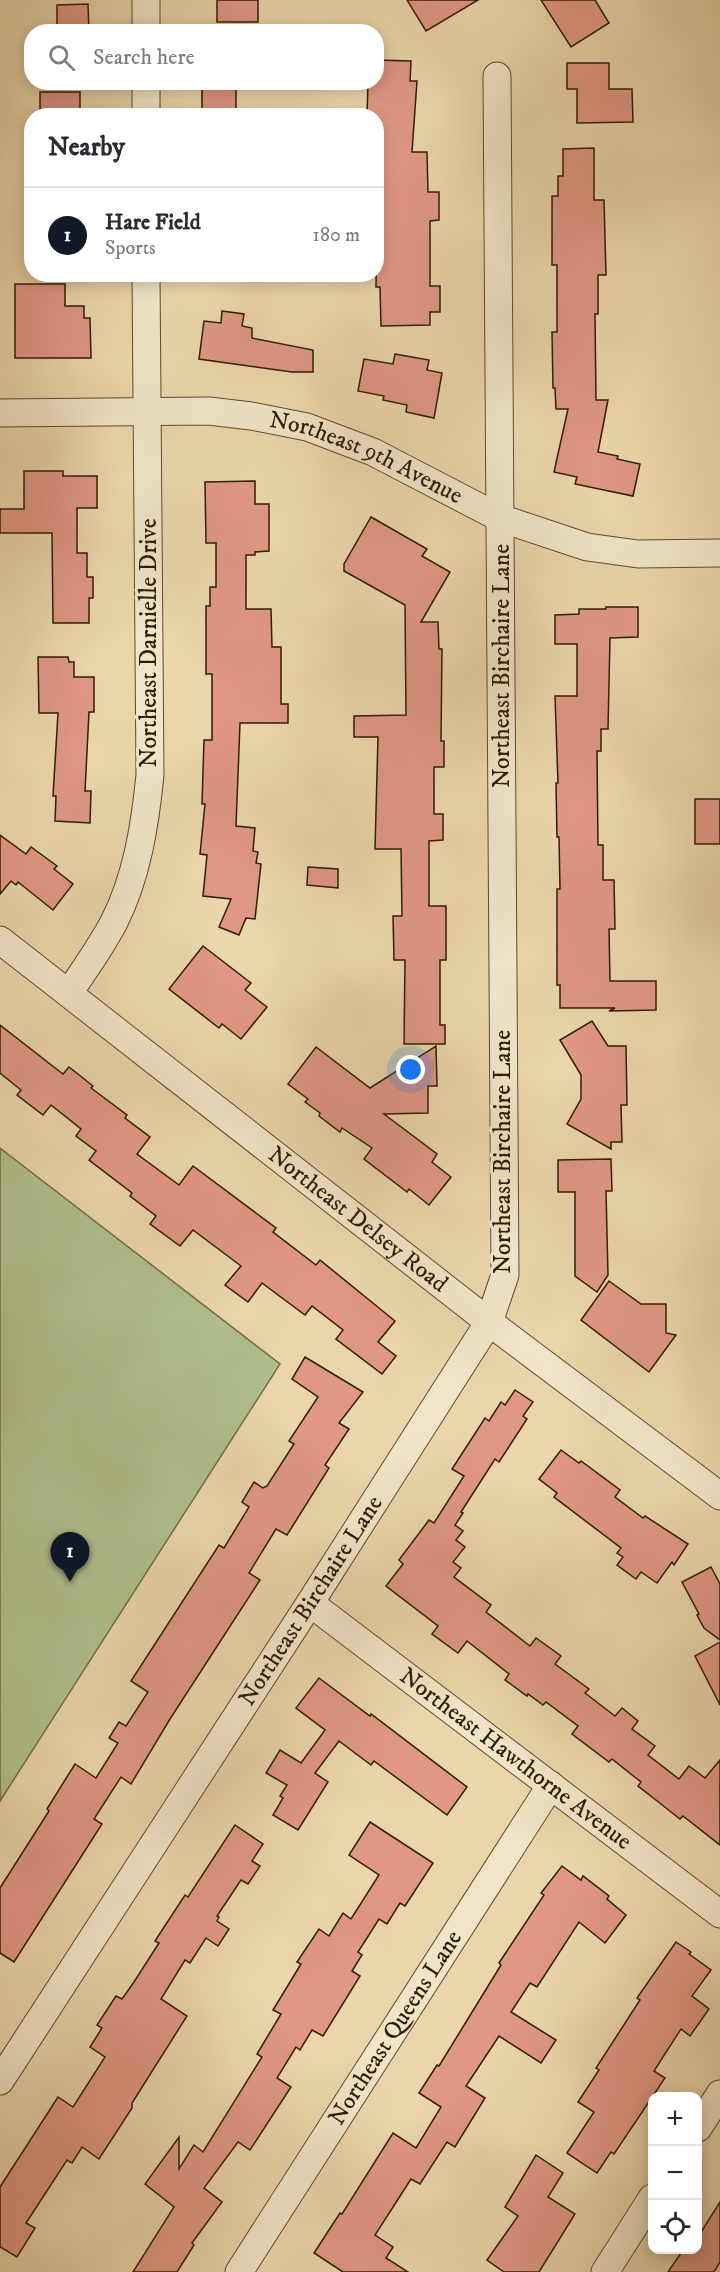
<!DOCTYPE html>
<meta charset="utf-8">
<style>
body{margin:0;font-family:"IM FELL DW Pica",serif;background:#f2f2f3;color:#2b2b33}
.controls{position:absolute;right:18px;bottom:18px;display:grid;overflow:hidden;border-radius:12px;box-shadow:0 3px 15px #0003}
.controls button{width:54px;height:54px;display:grid;place-items:center;padding:0;border:0;border-bottom:2px solid #e1e1e2;background:#fff;color:#2b2b33;font:30px sans-serif}
.you{position:absolute;left:411px;top:1070px;width:21px;height:21px;margin:-15px;border:4px solid #fff;border-radius:50%;background:#1a73e8;box-shadow:0 0 0 9px #1a73e833}
.badge{display:grid;place-items:center;width:39px;height:39px;border-radius:50%;background:#111827;color:#fff;font-size:20px;font-weight:700}
.pin{position:absolute;translate:-50% -50px;filter:drop-shadow(0 2px 3px #0008)}
.pin::after{content:'';position:absolute;top:32px;width:21px;height:18px;background:inherit;clip-path:polygon(0 0,100% 0,50% 100%)}
.list{margin:0;padding:0;list-style:none}
h2{display:flex;justify-content:space-between;align-items:center;height:78px;margin:0;padding:0 24px;font-size:26px}
h2 small{font-size:20px;font-weight:400;color:#7c7c81}
.list li{display:grid;grid-template-columns:39px 1fr auto;gap:18px;align-items:center;box-sizing:border-box;height:96px;padding:0 24px;border-top:2px solid #e1e1e2}
.list b{display:block;font-size:22px;white-space:nowrap}
.list p{margin:0;font-size:20px;white-space:nowrap;color:#7c7c81}
.list em{font-size:20px;font-style:normal;color:#7c7c81}
.icon{flex:none;width:33px;height:33px;fill:none;stroke:currentColor;stroke-width:2;stroke-linecap:round;stroke-linejoin:round}
.map{position:relative;flex:none;width:720px;height:2272px;overflow:hidden}
.search{position:absolute;background:#fff;box-shadow:0 3px 15px #0003;left:24px;top:24px;width:360px;height:66px;display:flex;align-items:center;gap:15px;box-sizing:border-box;padding:0 21px;border-radius:24px;color:#7c7c81;font-size:22px}
.panel{position:absolute;background:#fff;box-shadow:0 3px 15px #0003;left:24px;top:108px;width:360px;height:174px;border-radius:24px}
.map>svg:first-child{display:block}
.green{fill:#b0bf8d;stroke:#706e48;stroke-width:1.5}
.building{fill:#e09785;stroke:#2f1d02;stroke-width:1.5}
.lines{fill:none;stroke-linecap:round;stroke-linejoin:round}
.minor-casing{stroke:#5e4b2c;stroke-width:29}
.minor{stroke:#f1e4c8;stroke-width:27}
.labels{text-anchor:middle;dominant-baseline:central;stroke-width:6;stroke-linejoin:round;paint-order:stroke}
.street-label{font-size:24px;fill:#2f1d02;stroke:#f1e4c8}
</style>
<div class="map">
<svg width="720" height="2272" viewBox="0 0 720 2272">
<rect width="100%" height="100%" fill="#ead6aa"/>
<filter id="stains"><feTurbulence type="fractalNoise" baseFrequency=".00333" numOctaves="4"/><feColorMatrix values="0 0 0 0 .2 0 0 0 0 .09 0 0 0 0 .02 0 0 0 .5 -.17"/></filter>
<radialGradient id="worn" r=".72"><stop offset=".6" stop-color="#630" stop-opacity="0"/><stop offset="1" stop-color="#630" stop-opacity=".3"/></radialGradient>
<path class="green" d="M0,1148l280,216 -280,437z"/>
<g class="building">
<rect x="217" y="0" width="41" height="22"/>
<path d="M407,0h71l-52,31z"/>
<path d="M541,0h54l14,23 -38,24z"/>
<path d="M88,4l1,28h-32v-27z"/>
<path d="M376,60l35,1 -1,20h7l-5,71h15l1,40h11v28l-9,1v65h10v26h-10v13l-49,1 -1,-39h-4l2,-154 -2,-17h-9l1,-34h8z"/>
<path d="M567,63h42v26h23l1,33 -56,1v-34h-10z"/>
<rect x="202" y="82" width="34" height="29"/>
<rect x="40" y="92" width="40" height="24"/>
<path d="M594,148v52h10l2,75h-8v39h-3l1,86h12l-10,52 20,4 -1,3 23,5 -7,32 -58,-12 2,-7 -23,-5 14,-63h-12l-1,-21h-2l-1,-56h5v-67h-5v-69h6v-20h5v-27z"/>
<path d="M15,284h50v22h19v12h6l1,40h-76z"/>
<path d="M222,311l22,3 -2,12 10,2v10l61,12v22h-21l-93,-13 5,-38 17,2z"/>
<path d="M395,354l34,6 -2,10 15,3 -8,45 -28,-6 1,-7 -24,-5 1,-4 -26,-5 6,-32 29,5z"/>
<path d="M24,471h39v5h34v32h-20v45h10v24h6v21h-4v25h-36l-1,-90h-52v-24h24z"/>
<path d="M255,481v23h14v47l-14,1v3h-9v54h25l1,38h9v57h7v19h-48l-4,103 19,2 -2,23 5,1 -2,11 5,1 -6,55 -9,-1 -7,17 -20,-8 12,-28 -28,-3 4,-41 -7,-1 5,-50h-3l2,-64h8v-66h-6v-68h4v-19h6v-44h-10l-1,-61z"/>
<path d="M371,517l56,32 -5,7 28,16 -29,50h17l1,27h3l-1,92h3v26h-10v47h9v26l-14,1v65h17v54h-6v65h5v19h-41l1,-84h-11l-1,-44h9l-1,-67h-26l3,-112h-24v-21l52,-1 -1,-110 -61,-34v-7z"/>
<path d="M606,607h32v30l-28,1 -2,91h-7v22h-4l1,94h5v35h11l1,49h-6l1,52h46v29l-47,1 6,-3h-55v-23h-3v-96h3l-1,-52h-2l-1,-54h2l-3,-87h22v-52h-22v-29l24,-1v-5h27z"/>
<path d="M38,657h30l1,5h5v15h20v35h-5l-4,79h6l-1,32 -35,-2 1,-25h-3l5,-83h-19z"/>
<rect x="695" y="799" width="25" height="45"/>
<path d="M0,835l26,19 5,-7 26,19 -3,3 19,15 -20,26 -35,-28 -2,3 -5,-4 -11,13z"/>
<path d="M308,867l30,2v19l-31,-3z"/>
<path d="M203,946l48,37 -6,7 22,17 -26,32 -19,-15 -3,4 -50,-39z"/>
<path d="M592,1021l16,25h18l1,59h-6l1,37h-11v7l-44,-25 14,-25v-24l-21,-35z"/>
<path d="M0,1025l63,49 6,-7 24,19 -2,2 36,27 -2,3 25,19 -13,17 42,31 14,-19 83,62 -3,4 43,33 4,-5 75,61 -17,21 18,14 -14,18 -46,-35 7,-9 -31,-24 -7,9 -43,-32 -14,19 -23,-17 16,-19 -48,-36 -13,16 -30,-22 6,-8 -26,-20 2,-3 -43,-33 7,-9 -20,-15 5,-7 -30,-24 -8,10 -26,-20 4,-5 -21,-17z"/>
<path d="M436,1046l1,40h-9v27l-44,1 53,40 -5,8 19,15 -22,28 -20,-16 -2,3 -43,-33 8,-11 -30,-20 -2,4 -21,-16 1,-3 -15,-11 3,-3 -20,-15 28,-37 54,41z"/>
<path d="M611,1159l1,32h-6l2,84 -11,17 -22,-16v-84h-17v-32z"/>
<path d="M609,1281l32,23h25v29l10,2 -27,37 -68,-52z"/>
<path d="M305,1357l58,35 -24,31 10,6 -24,36 4,3 -42,67 -11,-6 -27,44 11,7 -90,139 -39,65 -10,-7 -27,42 8,5 -88,138 -14,-9v-65l49,-77 -2,-2 28,-45 21,14 22,-35 -9,-5 10,-16 7,4 22,-34 -17,-11 88,-136 5,3 25,-41 -7,-5 12,-20 9,6 4,-2 27,-42 -5,-3 29,-44 -26,-18z"/>
<path d="M515,1390l18,12 -10,14 4,3 -28,43 -4,-3 -34,53 2,1 -8,12 8,6 -7,9 9,7 -12,15 8,6 -7,9 37,28 -5,7 44,34 6,-8 25,18 -6,8 34,25 -4,4 30,23 7,-8 16,13 -6,8 23,17 -7,9 31,24 10,-13 16,12 15,-18v85l-37,-29 -3,3 -19,-15 -23,-18 3,-4 -29,-23 -3,3 -37,-28 6,-8 -32,-24 -3,3 -15,-11 -1,2 -22,-16 4,-6 -42,-33 -9,12 -26,-19 6,-8 -52,-40 17,-22 -4,-4 30,-40 5,3 30,-47 -12,-7 33,-51 4,3 12,-19 4,3z"/>
<path d="M561,1450l18,13 2,-2 39,29 -5,7 28,21 2,-2 43,28 -14,21 -2,-3 -15,21 -16,-11 -5,7 -19,-14 6,-8 -6,-4 4,-5 -67,-51 3,-4 -18,-14z"/>
<path d="M711,1567l9,17v56l-16,-12 -7,-13 2,-1 -17,-32z"/>
<path d="M720,1642v63l-25,-49z"/>
<path d="M319,1678l51,38 1,-2 96,73 -20,28 -73,-54 -3,4 -32,-24 -24,32 13,9 -30,48 -25,-15 10,-17 -3,-2 7,-11 -21,-12 14,-23 21,13 24,-33 -29,-22z"/>
<path d="M370,1822l63,41 -28,43 -5,-3 -13,21 -8,-5 -21,33 4,3 -10,16 8,5 -37,60 -11,-6 -12,20 -4,-3 -19,31 14,9 -41,63 -12,-8 -34,46 18,14 -30,41 2,2 -17,27h-44l41,-65 -29,-23 34,-47v32l15,-24 9,7 59,-95 -5,-3 24,-40 -8,-4 28,-46 -4,-2 22,-33 10,7 14,-23 8,6 28,-44 -30,-20z"/>
<path d="M235,1825l28,19 -11,17 8,5 -12,18 -7,-4 -24,36 2,1 -2,4 12,8 -11,17 -12,-8 -16,25 -5,-3 -24,39 26,17 -55,87v5l-33,51 -17,-12 -10,16 -5,-3 -41,63 9,5 -18,29 -17,-10v-60l58,-90 15,10 32,-50 -15,-10 12,-19 -5,-3 19,-29 6,3 12,-17 25,-39 -4,-2 30,-46 3,2z"/>
<path d="M562,1866l19,14 2,-4 26,20 -2,3 19,16 -21,28 -26,-21 -42,65 -7,-4 -19,29 45,28 -15,23 -42,-27 -33,50 19,12 -30,49 -8,-5 -27,42 -9,-5 -36,56 18,12 -7,11 22,14h-65l-29,-19 26,-40 2,1 51,-81 23,15 25,-41 -22,-14 18,-28 2,1 62,-101 -2,-2 45,-68 -3,-2z"/>
<path d="M676,1942l15,10 -2,2 22,16 -19,26 17,13 -19,27 -9,-7 -27,42 11,7 -51,76 -3,-2 -14,21 -30,-20 27,-41 -16,-10 21,-32 -3,-2 44,-68 -3,-2z"/>
<path d="M536,2155l27,18 -15,24 27,17 -36,58h-35l-17,-12 31,-44 -13,-9z"/>
<path d="M720,2202v60l-6,10h-46l15,-22h15v-13z"/>
</g>
<g class="lines">
<defs>
<g id="minor">
<path d="M146,0v32"/>
<path d="M146,82v34"/>
<path id="s1" d="M0,413l209,-2 42,5 56,11 66,25 127,66 87,29 51,7 82,-1"/>
<path id="s2" d="M0,940l489,382 231,174"/>
<path d="M69,993c15,-23 32,-46 45,-71 23,-45 31,-97 36,-147l-4,-501"/>
<path id="s3" d="M310,1603l410,311"/>
<path id="s4" d="M0,2081l310,-478 179,-281 16,-47 -8,-1199"/>
<path d="M698,2128l22,-34"/>
<path id="s5" d="M239,2272l312,-487"/>
<path d="M605,2272l47,-74"/>
</g>
</defs>
<use href="#minor" class="minor-casing"/>
<use href="#minor" class="minor"/>
</g>
<g class="labels">
<g class="street-label">
<text stroke="none"><textPath href="#s1" startOffset="374">Northeast 9th Avenue</textPath></text>
<text transform="translate(149 643) rotate(-90)">Northeast Darnielle Drive</text>
<text transform="translate(502 666) rotate(-90)">Northeast Birchaire Lane</text>
<text transform="translate(503 1152) rotate(-90)">Northeast Birchaire Lane</text>
<text stroke="none"><textPath href="#s2" startOffset="454">Northeast Delsey Road</textPath></text>
<text stroke="none"><textPath href="#s4" startOffset="572">Northeast Birchaire Lane</textPath></text>
<text stroke="none"><textPath href="#s3" startOffset="258">Northeast Hawthorne Avenue</textPath></text>
<text stroke="none"><textPath href="#s5" startOffset="290">Northeast Queens Lane</textPath></text>
</g>
</g>
<rect width="100%" height="100%" filter="url(#stains)"/>
<rect width="100%" height="100%" fill="url(#worn)"/>
</svg>
<div class="controls">
<button>+</button>
<button>−</button>
<button><svg class="icon" aria-label="locate" viewBox="0 0 24 24"><circle cx="12" cy="12" r="6"/><path d="M12 2v4M12 18v4M2 12h4M18 12h4"/></svg></button>
</div>
<div class="you"></div>
<div class="pin badge" style="left:70px;top:1582px">1</div>
<div class="search"><svg class="icon" aria-label="search" viewBox="0 0 24 24"><circle cx="10" cy="10" r="6"/><path d="M15 15l6 6"/></svg>Search here</div>
<section class="panel">
<h2>Nearby<small></small></h2>
<ul class="list">
<li><span class="badge">1</span><div><b>Hare Field</b><p>Sports</p></div><em>180 m</em></li>
</ul>
</section>
</div>
